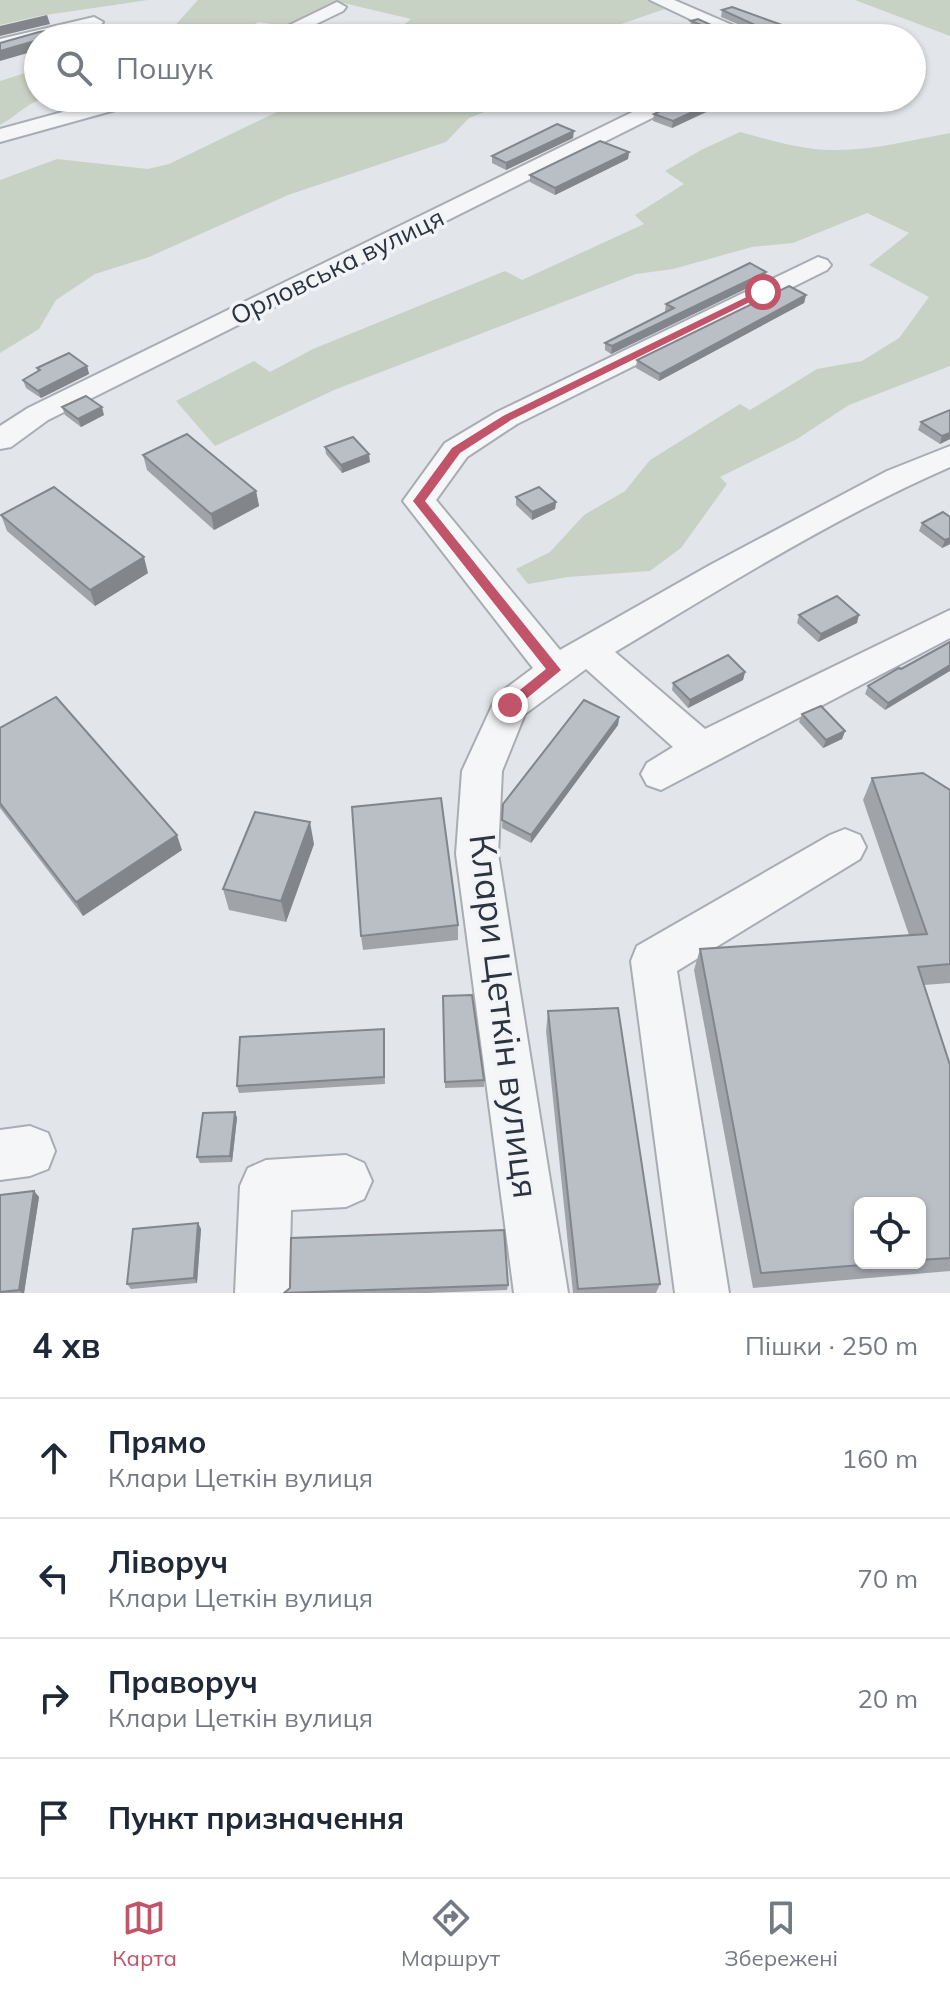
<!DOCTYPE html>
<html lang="uk">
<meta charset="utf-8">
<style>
body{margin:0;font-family:Mulish,sans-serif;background:#f6f6f7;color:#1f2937}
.controls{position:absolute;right:24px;bottom:24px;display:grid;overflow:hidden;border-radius:12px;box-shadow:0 2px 6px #0004}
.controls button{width:72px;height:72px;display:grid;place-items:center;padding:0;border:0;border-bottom:2px solid #e0e1e3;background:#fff;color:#1f2937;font:40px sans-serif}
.stop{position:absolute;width:24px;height:24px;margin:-18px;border:6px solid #c15469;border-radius:50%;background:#fff}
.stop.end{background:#c15469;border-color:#fff;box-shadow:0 2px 8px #0008}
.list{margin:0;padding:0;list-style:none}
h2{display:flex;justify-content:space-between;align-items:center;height:104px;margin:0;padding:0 32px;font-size:34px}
h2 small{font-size:26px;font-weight:400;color:#747a83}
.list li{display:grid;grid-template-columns:52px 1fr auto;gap:24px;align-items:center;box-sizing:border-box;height:120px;padding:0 32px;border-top:2px solid #e0e1e3}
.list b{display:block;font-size:30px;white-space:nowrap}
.list p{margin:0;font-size:26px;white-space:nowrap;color:#747a83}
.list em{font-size:26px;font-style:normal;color:#747a83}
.icon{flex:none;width:44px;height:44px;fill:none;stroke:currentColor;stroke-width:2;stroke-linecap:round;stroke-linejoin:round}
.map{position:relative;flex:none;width:950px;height:1293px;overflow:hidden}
.search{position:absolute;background:#fff;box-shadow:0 2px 6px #0004;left:24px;right:24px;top:24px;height:88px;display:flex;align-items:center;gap:20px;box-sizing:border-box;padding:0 28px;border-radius:44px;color:#747a83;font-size:30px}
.sheet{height:584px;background:#fff}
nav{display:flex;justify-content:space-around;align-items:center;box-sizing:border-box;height:112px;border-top:2px solid #e0e1e3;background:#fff;font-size:22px;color:#747a83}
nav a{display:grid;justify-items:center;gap:4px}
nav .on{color:#c15469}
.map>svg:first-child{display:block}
.green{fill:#c8d2c4}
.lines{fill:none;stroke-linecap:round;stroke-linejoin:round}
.minor-casing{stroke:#a8acb3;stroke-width:4}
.minor{fill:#f5f6f8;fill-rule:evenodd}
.wall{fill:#a0a4a9;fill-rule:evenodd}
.shaded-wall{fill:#82868a}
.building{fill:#babfc5;stroke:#82868a;stroke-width:2}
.route{fill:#c15469}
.labels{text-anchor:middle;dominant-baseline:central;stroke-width:7;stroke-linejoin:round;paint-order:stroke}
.far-street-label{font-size:26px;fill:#2c343f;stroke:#f2f4f7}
.near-street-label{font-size:36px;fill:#2c343f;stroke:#f2f4f7}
</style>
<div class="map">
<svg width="950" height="1293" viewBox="0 0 950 1293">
<rect width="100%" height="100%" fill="#e2e5e9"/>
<g class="green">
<path d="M0,0h148l-109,16 -39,9z"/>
<path d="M198,0h450l17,9 -85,29h-193l24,-19 -72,-17 -20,7 -23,14 -12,3 -25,-4 -35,16h-83l28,-6z"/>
<path d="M855,0h95v36z"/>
<path d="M38,69v29h13c-22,1 -32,17 -51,27v-44z"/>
<path d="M306,98l209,2 -46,18 -23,24 -158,53 -139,62 -54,17 -39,26 -17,29 -39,24v-173l57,-21 91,10 21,-5z"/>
<path d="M740,132c30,8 61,18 92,18 40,1 79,-10 118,-17v233l-101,39 -52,34 -77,38 7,7 -46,64 -31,23 -82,6 -40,7 -12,-15 34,-17 34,-37 41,-24 25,-31 90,-56 10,6 67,-41 45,-8 37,-23 30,-41 -60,-32 40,-32 -42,-20 -74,30 -41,4 -79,22 -37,5 -302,116 -119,56 -39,-45 78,-40 16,11 43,-23 192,-78 17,9 122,-56 -9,-9 49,-31 -19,-13 36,-21z"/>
</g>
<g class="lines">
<defs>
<g id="minor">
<path d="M650,0h24l79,34 2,4h-25z"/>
<path d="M337,2l9,5 -3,4 -56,27h-24z"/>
<path d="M94,17l9,5 -3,4 -49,12h-13v3l-38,10v-12z"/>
<path d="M114,98h33l-3,4 -144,40v-13z"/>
<path d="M661,98h26l-3,4 -636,318 -37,27 -11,2v-23l28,-18z"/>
<path d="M818,257l9,3 4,5 -4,5 -310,154 -50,33 -31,43 124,150 150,-85 177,-94 63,-25v21c-117,51 -226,120 -335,185l90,77 245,-119v28l-289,152 -14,-5 -6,-11 6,-11 26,-16 -87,-78 -61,45 -23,57 -4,83 70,439h-54l-58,-439 6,-83 35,-76 36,-27 -130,-167 42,-58 52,-31z"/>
<path d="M845,829l15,6 6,12 -6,12 -183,112 52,322h-54l-44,-332 6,-15 193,-111z"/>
<path d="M30,1126l18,7 7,18 -7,18 -18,7 -30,4v-50z"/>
<path d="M346,1155l18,8 8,18 -8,18 -18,8 -55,3 -2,83h-54l5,-107 8,-18 18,-8z"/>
</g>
</defs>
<use href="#minor" class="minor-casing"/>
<use href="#minor" class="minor"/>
</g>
<g class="wall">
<path d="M732,7l86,31h-123l9,-5 -14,-5 1,-7 7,-2 33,15h24l-1,-3 -33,-14 1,-7z"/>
<path d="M619,98h35l-26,13 -12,-4 1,-7z"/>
<path d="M735,99l-63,29 -19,-7 1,-7z"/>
<path d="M573,138l-67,32 -14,-7v-7z"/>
<path d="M629,152l-1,7 -73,36 -25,-13v-7z"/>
<path d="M764,280l-153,74 -6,-4v-7l61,-31 -1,-1 1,-7z"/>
<path d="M806,295l-2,8 -145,78 -23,-13 1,-8z"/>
<path d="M87,366l2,8 -48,24 -15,-10 -3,-8 15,-9 -1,-3z"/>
<path d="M62,407l42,8 -23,12 -16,-12z"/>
<path d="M950,410v29l-10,5 -22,-14 3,-8z"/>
<path d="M325,447l45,15 -28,11 -16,-19z"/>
<path d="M143,455l113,36 3,15 -45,24 -67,-60z"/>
<path d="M516,497l40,5 -1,7 -23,11 -16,-15z"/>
<path d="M1,515l147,58 -53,33 -88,-75z"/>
<path d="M950,517v27l-8,4 -23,-17 3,-8z"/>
<path d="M799,615l58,8 -39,19 -21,-19z"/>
<path d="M950,642l-65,68 -20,-16 3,-8z"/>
<path d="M745,672l-2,8 -55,28 -16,-18 1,-7z"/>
<path d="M802,714l43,17 -3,8 -19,9 -24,-26z"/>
<path d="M619,717l-1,8 -87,118 -29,-15 1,-24z"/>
<path d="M0,728l182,122 -99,66 -83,-108z"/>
<path d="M872,778l78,12v193l-26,2 26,80v206l-197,17 -59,-318 6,-21 209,-14 -46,-135zM920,1203v60h-60z"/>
<path d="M314,844l-28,78 -57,-12 -6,-21z"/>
<path d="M458,925v15l-95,10 -2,-14z"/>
<path d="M548,1011l112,273 -4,9h-83l-27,-262z"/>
<path d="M384,1035l1,49 -146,9 -2,-7z"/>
<path d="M484,1080v7l-39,1v-6z"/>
<path d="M235,1112l2,6 -5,44 -32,1 -3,-6z"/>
<path d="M34,1191l5,6 -15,96h-24v-98z"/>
<path d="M198,1223l3,6 -4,54 -66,6 -4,-5z"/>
<path d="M508,1285l-1,5 -79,3h-144z"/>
</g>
<g class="shaded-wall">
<path d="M47,15l3,9 -50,12v-10z"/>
<path d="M75,29l2,9h-32z"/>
<path d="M38,40v10l-38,11v-10z"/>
<path d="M150,98h22l-35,11 -1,-6z"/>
<path d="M641,98h13l-26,13v-7z"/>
<path d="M723,98h12l-63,30 1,-7z"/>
<path d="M574,131l-1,7 -67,32v-7z"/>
<path d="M629,152l-1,7 -73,36v-7z"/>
<path d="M766,272l-2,8 -153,74 1,-8z"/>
<path d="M806,295l-2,8 -145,78 1,-7z"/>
<path d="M87,366l2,8 -48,24 -3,-7z"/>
<path d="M102,407l2,8 -23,12 -3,-8z"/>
<path d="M950,433v6l-10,5 2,-8z"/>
<path d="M369,454l1,8 -28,11 -1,-8z"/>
<path d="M256,491l3,15 -45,24 -3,-16z"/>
<path d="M556,502l-1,7 -23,11v-8z"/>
<path d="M950,538v6l-8,4 3,-8z"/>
<path d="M144,557l4,16 -53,33 -5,-16z"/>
<path d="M859,615l-2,8 -39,19 3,-8z"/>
<path d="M950,665v6l-65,39 3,-7z"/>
<path d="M745,672l-2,8 -55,28 2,-8z"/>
<path d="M619,717l-1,8 -87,118v-8z"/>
<path d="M845,731l-3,8 -19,9 3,-8z"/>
<path d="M310,822l4,22 -28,78 -5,-21z"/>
<path d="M177,835l5,15 -99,66 -7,-14z"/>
<path d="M235,1112l2,6 -5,44 -2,-6z"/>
<path d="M34,1191l5,6 -15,96h-2l-3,-3z"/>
<path d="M198,1223l3,6 -4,54 -3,-5z"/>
</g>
<g class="building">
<path d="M732,7l86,31h-123l4,-3 13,-6 -21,-8 7,-2 33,15h27l-3,-9 -33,-15z"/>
<path d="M71,27l4,2 -30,9h-7v2l-38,11v-8l39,-11z"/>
<path d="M142,98h8l-14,5 -3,-2z"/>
<path d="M619,98h22l-13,6 -11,-4z"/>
<path d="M686,98h37l-50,23 -19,-7z"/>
<path d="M557,124l17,7 -68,32 -14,-7z"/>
<path d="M600,141l29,11 -74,36 -25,-13z"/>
<path d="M750,263l16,9 -154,74 -7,-3 69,-35 -8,-4z"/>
<path d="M789,286l17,9 -146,79 -23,-14z"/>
<path d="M69,353l18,13 -49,25 -15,-11 17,-10 -3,-2z"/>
<path d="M86,396l16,11 -24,12 -16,-12z"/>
<path d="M950,410v23l-8,3 -21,-14z"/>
<path d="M187,434l69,57 -45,23 -68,-59z"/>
<path d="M353,437l16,17 -28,11 -16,-18z"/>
<path d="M54,487l90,70 -54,33 -89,-75z"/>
<path d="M539,487l17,15 -24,10 -16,-15z"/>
<path d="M943,512l7,5v21l-5,2 -23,-17z"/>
<path d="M837,596l22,19 -38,19 -22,-19z"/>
<path d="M950,642v23l-62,38 -20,-17 31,-18 2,1z"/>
<path d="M728,655l17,17 -55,28 -17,-17z"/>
<path d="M56,697l121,138 -101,67 -76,-99v-75z"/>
<path d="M584,700l35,17 -88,118 -29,-15 1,-16z"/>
<path d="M821,706l24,25 -19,9 -24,-26z"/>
<path d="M923,773l27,17v174l-32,3 32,98v193l-30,2v-57h-60v60h26l-125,10 -61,-324 227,-15 -55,-156z"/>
<path d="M441,798l17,127 -97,11 -9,-129z"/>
<path d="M255,812l55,10 -29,79 -58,-12z"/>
<path d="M472,995l12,85 -39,2 -2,-86z"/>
<path d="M618,1008l42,276 -82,5 -30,-278z"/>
<path d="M384,1029v48l-147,9 3,-49z"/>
<path d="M235,1112l-5,44 -33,1 6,-44z"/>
<path d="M34,1191l-15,99 -19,2v-97z"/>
<path d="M198,1223l-4,55 -67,6 6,-55z"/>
<path d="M504,1230l4,55 -224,8 6,-5 1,-50z"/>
</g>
<path class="route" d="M763,289l3,5 -255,126 -51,33 -35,48 136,169 -47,39h-9v-7l41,-33 -133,-168 39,-53 51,-32z"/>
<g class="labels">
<g class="far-street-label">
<text transform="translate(337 266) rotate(-26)">Орловська вулиця</text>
</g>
<g class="near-street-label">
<text transform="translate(505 1016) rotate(83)">Клари Цеткін вулиця</text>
</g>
</g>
</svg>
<div class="controls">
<button><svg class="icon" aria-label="locate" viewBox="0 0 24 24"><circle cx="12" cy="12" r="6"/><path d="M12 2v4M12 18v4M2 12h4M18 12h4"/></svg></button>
</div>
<div class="stop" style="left:763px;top:292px"></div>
<div class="stop end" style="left:510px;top:705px"></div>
<div class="search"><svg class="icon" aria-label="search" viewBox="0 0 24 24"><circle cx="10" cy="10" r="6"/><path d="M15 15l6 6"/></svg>Пошук</div>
</div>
<section class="sheet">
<h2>4 хв<small>Пішки · 250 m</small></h2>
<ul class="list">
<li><svg class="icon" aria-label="ahead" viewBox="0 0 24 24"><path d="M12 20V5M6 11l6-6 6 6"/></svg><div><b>Прямо</b><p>Клари Цеткін вулиця</p></div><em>160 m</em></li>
<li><svg class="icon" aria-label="left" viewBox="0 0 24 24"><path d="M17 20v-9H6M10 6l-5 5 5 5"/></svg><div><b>Ліворуч</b><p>Клари Цеткін вулиця</p></div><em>70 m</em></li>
<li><svg class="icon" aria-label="right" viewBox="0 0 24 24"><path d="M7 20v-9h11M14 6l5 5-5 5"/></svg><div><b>Праворуч</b><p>Клари Цеткін вулиця</p></div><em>20 m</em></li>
<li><svg class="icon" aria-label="arrive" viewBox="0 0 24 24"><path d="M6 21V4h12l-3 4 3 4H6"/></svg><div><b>Пункт призначення</b></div></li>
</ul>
</section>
<nav>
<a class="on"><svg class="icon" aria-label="map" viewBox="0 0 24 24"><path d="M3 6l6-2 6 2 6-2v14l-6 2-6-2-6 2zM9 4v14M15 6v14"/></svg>Карта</a>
<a><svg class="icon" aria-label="directions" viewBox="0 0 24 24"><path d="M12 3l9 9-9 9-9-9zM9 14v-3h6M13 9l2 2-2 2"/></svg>Маршрут</a>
<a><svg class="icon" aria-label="saved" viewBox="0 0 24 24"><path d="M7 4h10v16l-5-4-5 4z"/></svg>Збережені</a>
</nav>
